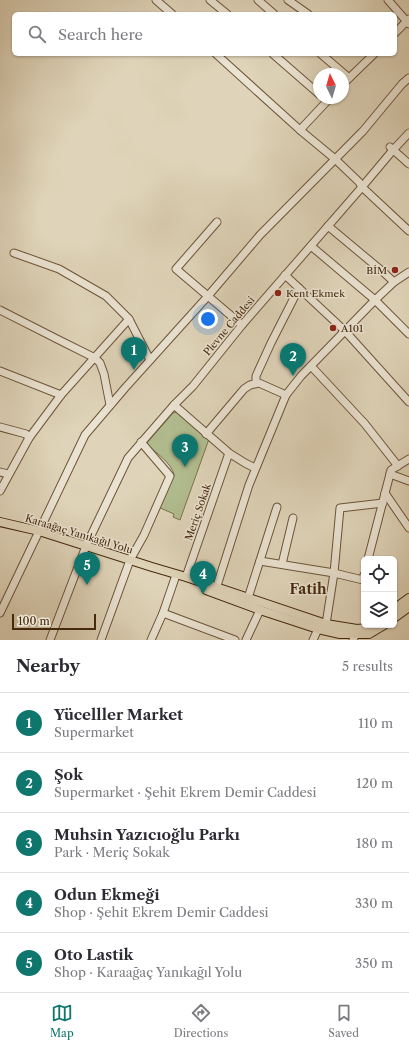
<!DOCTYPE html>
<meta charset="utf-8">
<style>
body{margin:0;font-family:"Libre Caslon Text",serif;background:#f7f7f7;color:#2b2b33}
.controls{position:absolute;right:12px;bottom:12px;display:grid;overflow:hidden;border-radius:6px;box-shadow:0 1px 3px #0004}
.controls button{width:36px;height:36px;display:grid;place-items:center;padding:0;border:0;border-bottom:1px solid #e1e1e2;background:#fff;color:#2b2b33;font:20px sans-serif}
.compass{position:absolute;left:313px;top:68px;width:36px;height:36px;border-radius:50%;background:#fff;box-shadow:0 1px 3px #0004;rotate:355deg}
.scale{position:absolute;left:12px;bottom:10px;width:84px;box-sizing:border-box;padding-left:4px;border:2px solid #47290e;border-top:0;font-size:11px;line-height:14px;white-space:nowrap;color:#47290e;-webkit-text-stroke:3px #eae3d2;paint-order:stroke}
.you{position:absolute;left:208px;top:319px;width:14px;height:14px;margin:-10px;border:3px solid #fff;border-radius:50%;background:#1a73e8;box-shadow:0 0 0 6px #1a73e833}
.badge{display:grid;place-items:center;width:26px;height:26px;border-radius:50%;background:#0f766e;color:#fff;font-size:13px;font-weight:700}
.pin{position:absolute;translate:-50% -33px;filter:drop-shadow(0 1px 2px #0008)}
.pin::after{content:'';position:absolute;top:21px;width:14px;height:12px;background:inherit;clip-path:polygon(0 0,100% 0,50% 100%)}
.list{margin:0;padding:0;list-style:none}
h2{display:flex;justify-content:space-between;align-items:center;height:52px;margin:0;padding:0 16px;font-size:17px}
h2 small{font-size:13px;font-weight:400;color:#7c7c81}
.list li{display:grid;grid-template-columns:26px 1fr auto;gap:12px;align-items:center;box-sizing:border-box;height:60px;padding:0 16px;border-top:1px solid #e1e1e2}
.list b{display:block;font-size:15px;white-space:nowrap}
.list p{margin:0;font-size:13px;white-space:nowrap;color:#7c7c81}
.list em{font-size:13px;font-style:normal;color:#7c7c81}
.icon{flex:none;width:22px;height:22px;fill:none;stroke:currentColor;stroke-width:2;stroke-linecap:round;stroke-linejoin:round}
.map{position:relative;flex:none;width:409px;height:640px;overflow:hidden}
.search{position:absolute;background:#fff;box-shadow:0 1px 3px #0004;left:12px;right:12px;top:12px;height:44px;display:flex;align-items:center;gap:10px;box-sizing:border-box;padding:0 14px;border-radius:6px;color:#7c7c81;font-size:15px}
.sheet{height:352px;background:#fff}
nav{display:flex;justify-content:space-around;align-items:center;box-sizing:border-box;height:56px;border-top:1px solid #e1e1e2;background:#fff;font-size:11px;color:#7c7c81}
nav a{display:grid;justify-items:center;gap:2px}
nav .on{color:#0f766e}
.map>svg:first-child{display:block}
.green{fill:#b1bd8f;stroke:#7c734e}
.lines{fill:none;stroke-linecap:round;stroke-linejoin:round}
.minor-casing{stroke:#6d5439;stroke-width:9}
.major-casing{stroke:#47290e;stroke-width:10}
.minor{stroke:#eae3d2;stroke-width:7}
.major{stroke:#dfd4b9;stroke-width:8}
.poi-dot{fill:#8f2418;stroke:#eae3d2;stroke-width:1.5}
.labels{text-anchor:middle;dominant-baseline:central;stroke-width:3;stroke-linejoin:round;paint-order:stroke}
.poi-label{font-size:10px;fill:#47290e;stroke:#eae3d2;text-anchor:start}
.street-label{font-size:10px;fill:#47290e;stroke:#eae3d2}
.district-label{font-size:14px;font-weight:bold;fill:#47290e;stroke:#eae3d2}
</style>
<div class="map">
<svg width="409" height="640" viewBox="0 0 409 640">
<rect width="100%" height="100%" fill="#dfd4b9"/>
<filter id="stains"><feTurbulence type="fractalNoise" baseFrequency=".005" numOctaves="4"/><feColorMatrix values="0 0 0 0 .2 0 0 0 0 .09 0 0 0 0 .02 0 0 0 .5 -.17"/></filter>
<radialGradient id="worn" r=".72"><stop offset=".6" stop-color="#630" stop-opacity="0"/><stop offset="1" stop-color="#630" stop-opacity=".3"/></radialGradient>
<path class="green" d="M177,412l32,27 -29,81 -7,-3 1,-3 -16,-7 16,-32c-2,-12 -19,-23 -28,-31l27,-31z"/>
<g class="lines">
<defs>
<g id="minor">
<path d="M156,0l16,14"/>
<path d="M210,0l17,14"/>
<path d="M258,0l16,14"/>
<path d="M288,0l20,14"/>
<path d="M388,0l21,24"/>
<path d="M395,33l14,-14"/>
<path d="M216,54l84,76 35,29 24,23 3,5 47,44"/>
<path d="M273,54l46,40"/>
<path d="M321,54l28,24"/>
<path d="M343,84l31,-30"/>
<path d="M300,130l30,-32"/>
<path d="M390,147l19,17"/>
<path d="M217,222l-41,47 66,56"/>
<path d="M328,226l54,45 12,11"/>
<path d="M311,246l64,54 34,34"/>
<path d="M14,253l45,16 47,27 23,23 21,41"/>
<path d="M285,275l60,56 64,71"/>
<path d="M0,310l57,29 38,19 5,5 4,11 6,31"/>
<path d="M311,366l54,58 33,42"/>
<path d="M0,371l61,24 68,-76"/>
<path d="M256,383v-7l15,-33 28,-55"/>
<path d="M174,405l55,48 16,10 10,5"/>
<path d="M0,427l26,7 3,4"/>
<path d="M206,434l38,-45 6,-4 9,-2 27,12"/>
<path d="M0,472l8,2"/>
<path d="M390,474l19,7"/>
<path d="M0,491l29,-53 32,-43"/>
<path d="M385,493l24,35"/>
<path d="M368,559l23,-89 18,-11"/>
<path d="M260,561l74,12 29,7 1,-5"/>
<path d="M282,564l11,-46"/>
<path d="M186,577l43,-124"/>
<path d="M215,592l34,-107 37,-90 15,-19 74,-76 19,-18 15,-10"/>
<path d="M248,598l29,-91"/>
<path d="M0,613l85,-178 40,-47 83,-92 52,-61 103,-104 39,-47 7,-6"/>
<path d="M163,613l72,27"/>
<path d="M326,624l8,-51 6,-65 43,-5"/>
<path d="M50,640l36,-94 42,-88 46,-53 19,-19 49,-61 120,-138 31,-37 16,-17"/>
<path d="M101,640l29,-80 14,-25 26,-59 -29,-34"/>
<path d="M151,640l12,-27 12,-35"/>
<path d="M246,640l14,-30"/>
<path d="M313,640l5,-11"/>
<path d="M353,640l3,-6 1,-5"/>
</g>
<g id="major">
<path d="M0,522l39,9 113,36 34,10 140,47 31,5 10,-1 4,-3"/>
<path d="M206,590l54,20 58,19 22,5h29l15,-9"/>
<path d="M394,609l15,-11"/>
<path d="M394,618l15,-11"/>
</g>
</defs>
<use href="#minor" class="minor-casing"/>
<use href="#major" class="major-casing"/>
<use href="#minor" class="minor"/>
<use href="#major" class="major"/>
</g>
<g class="poi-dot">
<circle cx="395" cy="270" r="4"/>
<circle cx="278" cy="293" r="4"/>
<circle cx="333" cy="328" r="4"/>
</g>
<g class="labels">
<g class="poi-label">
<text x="387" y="270" text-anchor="end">BİM</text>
<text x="286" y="293">Kent Ekmek</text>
<text x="341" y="328">A101</text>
</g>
<g class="street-label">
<text transform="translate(229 326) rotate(-50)">Plevne Caddesi</text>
<text transform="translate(198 512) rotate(-71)">Meriç Sokak</text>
<text transform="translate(79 534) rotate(17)">Karaağaç Yanıkağıl Yolu</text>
</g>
<g class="district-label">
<text x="308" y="589">Fatih</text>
</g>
</g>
<rect width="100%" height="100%" filter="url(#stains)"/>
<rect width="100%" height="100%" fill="url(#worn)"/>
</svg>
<div class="controls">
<button><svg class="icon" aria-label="locate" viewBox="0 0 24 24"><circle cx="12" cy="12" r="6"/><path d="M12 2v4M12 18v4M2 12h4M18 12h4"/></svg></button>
<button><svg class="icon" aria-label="layers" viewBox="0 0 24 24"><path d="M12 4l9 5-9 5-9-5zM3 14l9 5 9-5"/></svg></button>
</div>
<svg class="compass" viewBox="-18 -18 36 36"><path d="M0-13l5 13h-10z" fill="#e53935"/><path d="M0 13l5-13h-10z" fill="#7c7c81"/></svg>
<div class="scale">100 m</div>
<div class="you"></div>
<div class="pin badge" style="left:134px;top:370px">1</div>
<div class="pin badge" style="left:293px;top:376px">2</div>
<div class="pin badge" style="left:185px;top:467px">3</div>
<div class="pin badge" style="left:203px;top:594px">4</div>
<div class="pin badge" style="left:87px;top:585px">5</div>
<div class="search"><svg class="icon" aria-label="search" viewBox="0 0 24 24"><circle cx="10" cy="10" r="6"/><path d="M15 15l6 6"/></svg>Search here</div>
</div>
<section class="sheet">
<h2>Nearby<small>5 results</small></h2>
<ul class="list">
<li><span class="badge">1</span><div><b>Yücelller Market</b><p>Supermarket</p></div><em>110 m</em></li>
<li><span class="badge">2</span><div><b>Şok</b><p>Supermarket · Şehit Ekrem Demir Caddesi</p></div><em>120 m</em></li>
<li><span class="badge">3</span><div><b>Muhsin Yazıcıoğlu Parkı</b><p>Park · Meriç Sokak</p></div><em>180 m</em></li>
<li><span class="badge">4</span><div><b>Odun Ekmeği</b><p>Shop · Şehit Ekrem Demir Caddesi</p></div><em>330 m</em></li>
<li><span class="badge">5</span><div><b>Oto Lastik</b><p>Shop · Karaağaç Yanıkağıl Yolu</p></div><em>350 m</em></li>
</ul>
</section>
<nav>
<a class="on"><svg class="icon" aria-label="map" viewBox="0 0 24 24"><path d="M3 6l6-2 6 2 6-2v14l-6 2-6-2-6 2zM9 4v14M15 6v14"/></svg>Map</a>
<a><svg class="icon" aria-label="directions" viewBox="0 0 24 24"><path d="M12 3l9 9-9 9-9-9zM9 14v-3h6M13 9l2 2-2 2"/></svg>Directions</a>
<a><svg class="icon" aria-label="saved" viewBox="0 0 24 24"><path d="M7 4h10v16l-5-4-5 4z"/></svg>Saved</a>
</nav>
